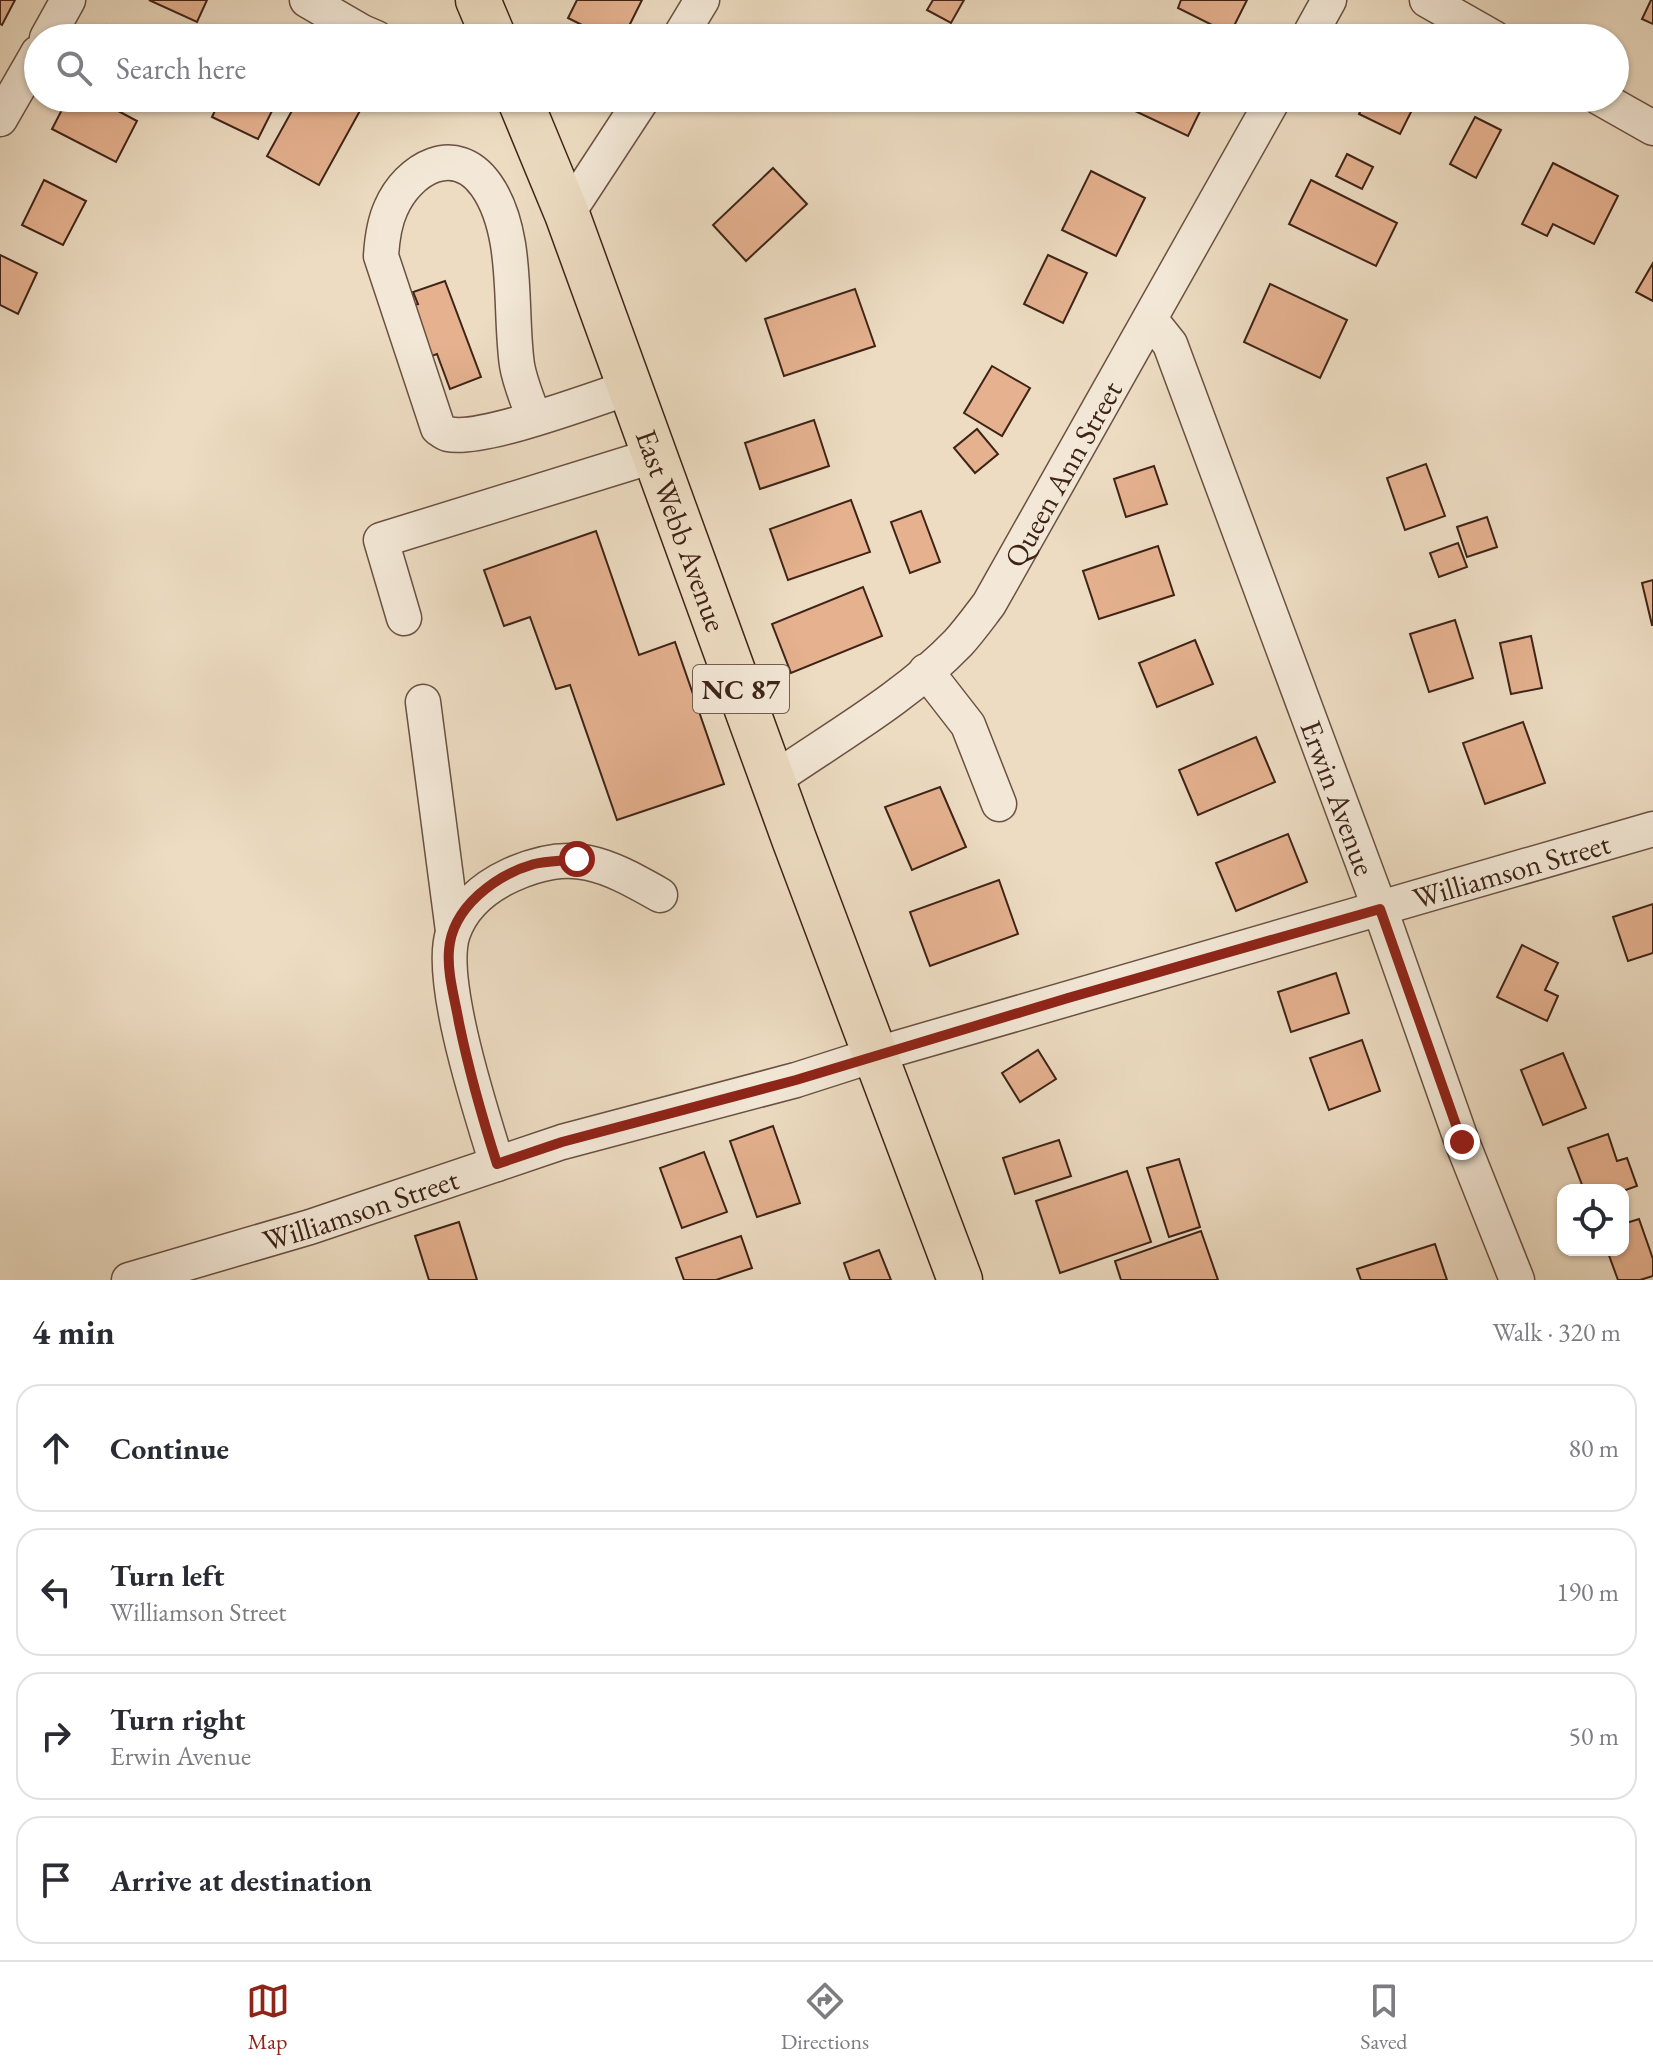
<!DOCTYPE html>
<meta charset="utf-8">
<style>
body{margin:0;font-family:"EB Garamond",serif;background:#f7f7f7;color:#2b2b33}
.controls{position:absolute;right:24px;bottom:24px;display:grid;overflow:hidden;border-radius:16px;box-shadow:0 2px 6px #0004}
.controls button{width:72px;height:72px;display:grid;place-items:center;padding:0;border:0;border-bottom:2px solid #e1e1e2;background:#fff;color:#2b2b33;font:40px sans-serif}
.stop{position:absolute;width:24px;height:24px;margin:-18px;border:6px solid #8f2418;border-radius:50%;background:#fff}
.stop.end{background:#8f2418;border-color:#fff;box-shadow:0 2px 8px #0008}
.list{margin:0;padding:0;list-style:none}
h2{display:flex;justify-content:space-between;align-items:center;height:104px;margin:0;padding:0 32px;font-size:34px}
h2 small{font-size:26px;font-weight:400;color:#7c7c81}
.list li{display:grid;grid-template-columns:52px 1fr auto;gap:24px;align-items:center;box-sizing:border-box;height:128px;margin:0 16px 16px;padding:0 16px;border:2px solid #e1e1e2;border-radius:24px}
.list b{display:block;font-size:30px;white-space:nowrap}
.list p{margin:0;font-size:26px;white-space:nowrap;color:#7c7c81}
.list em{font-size:26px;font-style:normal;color:#7c7c81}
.icon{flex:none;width:44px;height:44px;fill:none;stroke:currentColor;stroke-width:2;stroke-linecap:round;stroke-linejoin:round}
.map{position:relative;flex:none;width:1653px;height:1280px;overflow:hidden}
.search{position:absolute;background:#fff;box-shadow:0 2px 6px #0004;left:24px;right:24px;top:24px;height:88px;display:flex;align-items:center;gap:20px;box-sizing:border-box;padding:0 28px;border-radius:44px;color:#7c7c81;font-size:30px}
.sheet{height:680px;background:#fff}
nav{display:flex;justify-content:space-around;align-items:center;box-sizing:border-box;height:112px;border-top:2px solid #e1e1e2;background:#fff;font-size:22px;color:#7c7c81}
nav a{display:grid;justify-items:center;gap:4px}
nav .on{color:#8f2418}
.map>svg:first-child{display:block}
.building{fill:#e5b18f;stroke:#3e2317;stroke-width:2}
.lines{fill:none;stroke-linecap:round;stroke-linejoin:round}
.minor-casing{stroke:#6a5142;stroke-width:37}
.highway-casing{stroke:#3e2317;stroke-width:47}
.minor{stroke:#f3e8d7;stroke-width:34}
.highway{stroke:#eddcc2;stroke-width:44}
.route{stroke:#8f2418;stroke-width:10}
.labels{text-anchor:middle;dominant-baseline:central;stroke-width:6;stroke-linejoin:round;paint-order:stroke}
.shield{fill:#f3e8d7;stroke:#745e51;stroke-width:2}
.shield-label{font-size:28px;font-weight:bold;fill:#3e2317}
.street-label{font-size:30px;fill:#3e2317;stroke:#f3e8d7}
</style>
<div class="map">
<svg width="1653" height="1280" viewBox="0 0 1653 1280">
<rect width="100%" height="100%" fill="#eddcc2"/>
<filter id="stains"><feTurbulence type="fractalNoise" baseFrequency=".0025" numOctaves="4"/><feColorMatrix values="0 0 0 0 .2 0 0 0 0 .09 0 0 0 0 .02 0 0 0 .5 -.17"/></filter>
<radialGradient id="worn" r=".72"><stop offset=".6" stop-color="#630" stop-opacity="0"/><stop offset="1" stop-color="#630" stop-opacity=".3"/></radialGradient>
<g class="building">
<path d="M0,0h15l-13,25 -2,-1z"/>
<path d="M149,0h58l-10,22z"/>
<path d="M577,0h65l-19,38h-15l-40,-20z"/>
<path d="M933,0h31l-13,23 -24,-13z"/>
<path d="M1181,0h66l-17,34 -52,-26z"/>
<path d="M1651,0h2v24l-11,-5z"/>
<path d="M107,25l28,13h-34z"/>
<path d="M68,98h26l43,23 -21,41 -64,-33z"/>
<path d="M221,98h25l26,13 -14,28 -46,-22z"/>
<path d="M299,98h68l-48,87 -52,-29z"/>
<path d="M1141,98h63l2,1 -18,37 -53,-25z"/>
<path d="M1366,98h52l-18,36 -41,-20z"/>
<path d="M1475,117l26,13 -25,48 -26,-14z"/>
<path d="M1347,154l26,13 -11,22 -26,-13z"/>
<path d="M1553,163l65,33 -24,48 -41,-20 -6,12 -25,-12z"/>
<path d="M773,168l34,36 -61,57 -33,-36z"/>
<path d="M1091,171l54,27 -29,58 -54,-26z"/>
<path d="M44,180l42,21 -23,44 -41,-20z"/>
<path d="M1311,180l86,43 -21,43 -87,-42z"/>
<path d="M0,255l37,18 -19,41 -18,-9z"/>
<path d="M1048,255l39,18 -24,50 -39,-19z"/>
<path d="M1653,263v38l-17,-9z"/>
<path d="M445,281l36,96 -31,12 -13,-35 -11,4 -18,-51 10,-3 -5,-12z"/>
<path d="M1270,284l77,36 -27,58 -76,-36z"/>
<path d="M855,289l20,57 -91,30 -19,-57z"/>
<path d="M992,366l38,22 -28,48 -38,-23z"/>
<path d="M814,420l15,46 -69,23 -15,-46z"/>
<path d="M977,429l21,25 -23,19 -21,-25z"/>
<path d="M1426,464l19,52 -40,14 -18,-52z"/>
<path d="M1154,466l13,38 -41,13 -12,-38z"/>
<path d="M851,500l19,52 -82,28 -18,-51z"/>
<path d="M921,511l19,51 -30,11 -19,-51z"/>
<path d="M1487,517l10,30 -30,10 -10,-30z"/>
<path d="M596,531l43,124 36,-13 49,142 -107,36 -47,-135 -14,4 -26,-72 -26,9 -20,-56z"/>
<path d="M1458,543l9,24 -28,10 -9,-24z"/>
<path d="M1158,546l16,49 -75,24 -16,-48z"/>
<path d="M1653,580v45h-1l-10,-42z"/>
<path d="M863,587l19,49 -91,37 -19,-49z"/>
<path d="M1455,620l18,58 -44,14 -19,-58z"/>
<path d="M1531,636l11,52 -31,6 -11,-51z"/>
<path d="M1195,640l18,44 -56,23 -18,-44z"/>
<path d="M1523,722l22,61 -60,21 -22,-61z"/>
<path d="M1256,737l19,45 -77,33 -19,-45z"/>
<path d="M940,787l26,60 -54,23 -27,-63z"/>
<path d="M1288,834l19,48 -71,29 -20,-48z"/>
<path d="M999,880l19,54 -88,32 -20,-54z"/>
<path d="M1653,904v49l-25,8 -15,-44z"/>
<path d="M1522,945l36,18 -13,27 13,6 -11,25 -50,-24z"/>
<path d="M1336,973l13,40 -58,19 -13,-40z"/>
<path d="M1362,1040l18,51 -51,19 -19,-52z"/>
<path d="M1038,1050l18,29 -36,23 -18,-29z"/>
<path d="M1563,1053l23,55 -43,17 -22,-55z"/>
<path d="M773,1126l27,77 -43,14 -27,-76z"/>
<path d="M1608,1134l9,27 10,-3 10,28 -14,5 -39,-1 -16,-42z"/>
<path d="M1059,1140l12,36 -56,18 -12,-36z"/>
<path d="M704,1152l23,60 -45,16 -22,-60z"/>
<path d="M1179,1159l21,68 -31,10 -22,-69z"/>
<path d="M1127,1171l24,71 -91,31 -24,-72z"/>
<path d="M1639,1219l14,40v17l-13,4h-22l-11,-30h16v-26z"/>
<path d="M459,1222l18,58h-48l-14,-44z"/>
<path d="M1201,1231l17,49h-97l-6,-19z"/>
<path d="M741,1236l11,32 -36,12h-32l-8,-22z"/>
<path d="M1435,1244l12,36h-86l-4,-11z"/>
<path d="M879,1250l12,30h-41l-6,-17z"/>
</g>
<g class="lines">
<defs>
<g id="minor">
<path d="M307,0l55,32 14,6"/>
<path d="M1427,0l67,38"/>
<path d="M47,38l21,-38"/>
<path d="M679,38l23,-38"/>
<path d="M1308,38l21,-38"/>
<path d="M1600,98l53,30"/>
<path d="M0,119l38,-66"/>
<path d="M567,214l76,-116"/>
<path id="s1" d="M1150,319l20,25 210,565 82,233 55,138"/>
<path d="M534,418c-6,-17 -14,-35 -17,-53 -8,-55 3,-132 -31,-180 -31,-44 -78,-16 -95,23 -7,15 -9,32 -10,48l57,172c3,2 6,5 10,6 33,8 146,-35 183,-47"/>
<path d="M404,618l-23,-78 275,-85"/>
<path d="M926,671l42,54 31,79"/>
<path d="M423,702l30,229"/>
<path id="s2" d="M773,780c62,-43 132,-82 185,-137 11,-12 21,-26 31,-39l285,-506"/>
<path d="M497,1164c-15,-49 -60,-185 -44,-231 10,-29 32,-46 58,-58 62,-28 94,-11 149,20"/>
<path id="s3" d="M129,1280l181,-53 252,-85 234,-62 81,-26 776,-225"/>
</g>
<g id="highway">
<path d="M478,0l16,38"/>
<path id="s4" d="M519,98l48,116 227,625 166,441"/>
</g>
</defs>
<use href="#minor" class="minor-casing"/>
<use href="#highway" class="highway-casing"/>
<use href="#minor" class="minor"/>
<use href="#highway" class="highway"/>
</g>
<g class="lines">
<path class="route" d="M577,859c-14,2 -30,2 -43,5 -38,11 -82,43 -85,86 -2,24 6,49 10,73 10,48 23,94 38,141l65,-22 234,-62 272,-82 312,-89 82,233"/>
</g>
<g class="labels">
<rect class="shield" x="693" y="665" width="96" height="48" rx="6"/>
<g class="shield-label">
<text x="741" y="689">NC 87</text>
</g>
<g class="street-label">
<text stroke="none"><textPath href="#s2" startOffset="430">Queen Ann Street</textPath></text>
<text stroke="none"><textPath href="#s4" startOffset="462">East Webb Avenue</textPath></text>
<text stroke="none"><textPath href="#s1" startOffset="516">Erwin Avenue</textPath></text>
<text stroke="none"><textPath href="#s3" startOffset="1442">Williamson Street</textPath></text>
<text stroke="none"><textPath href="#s3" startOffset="242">Williamson Street</textPath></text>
</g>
</g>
<rect width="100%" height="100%" filter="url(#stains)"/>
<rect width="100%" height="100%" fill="url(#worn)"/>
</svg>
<div class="controls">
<button><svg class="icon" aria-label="locate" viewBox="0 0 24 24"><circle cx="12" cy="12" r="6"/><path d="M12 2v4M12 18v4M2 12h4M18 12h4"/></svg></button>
</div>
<div class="stop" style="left:577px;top:859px"></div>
<div class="stop end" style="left:1462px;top:1142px"></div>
<div class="search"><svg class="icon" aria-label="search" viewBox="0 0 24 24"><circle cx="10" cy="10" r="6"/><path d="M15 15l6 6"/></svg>Search here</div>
</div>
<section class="sheet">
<h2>4 min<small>Walk · 320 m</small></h2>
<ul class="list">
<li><svg class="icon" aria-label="ahead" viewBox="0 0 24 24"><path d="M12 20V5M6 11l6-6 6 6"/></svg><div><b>Continue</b></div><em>80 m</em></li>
<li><svg class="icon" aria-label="left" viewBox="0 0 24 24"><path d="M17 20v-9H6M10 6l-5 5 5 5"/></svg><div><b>Turn left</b><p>Williamson Street</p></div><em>190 m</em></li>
<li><svg class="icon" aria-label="right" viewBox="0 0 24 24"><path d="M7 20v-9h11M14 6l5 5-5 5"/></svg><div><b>Turn right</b><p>Erwin Avenue</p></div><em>50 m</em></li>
<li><svg class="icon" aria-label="arrive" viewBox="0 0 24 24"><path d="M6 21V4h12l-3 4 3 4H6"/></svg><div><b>Arrive at destination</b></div></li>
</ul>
</section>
<nav>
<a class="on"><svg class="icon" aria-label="map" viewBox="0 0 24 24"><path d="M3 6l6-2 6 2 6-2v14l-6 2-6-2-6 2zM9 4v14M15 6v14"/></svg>Map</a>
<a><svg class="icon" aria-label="directions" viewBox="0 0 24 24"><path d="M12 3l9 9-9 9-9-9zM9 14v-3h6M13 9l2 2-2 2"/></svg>Directions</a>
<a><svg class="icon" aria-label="saved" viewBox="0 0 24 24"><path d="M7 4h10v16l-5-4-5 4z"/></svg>Saved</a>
</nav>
